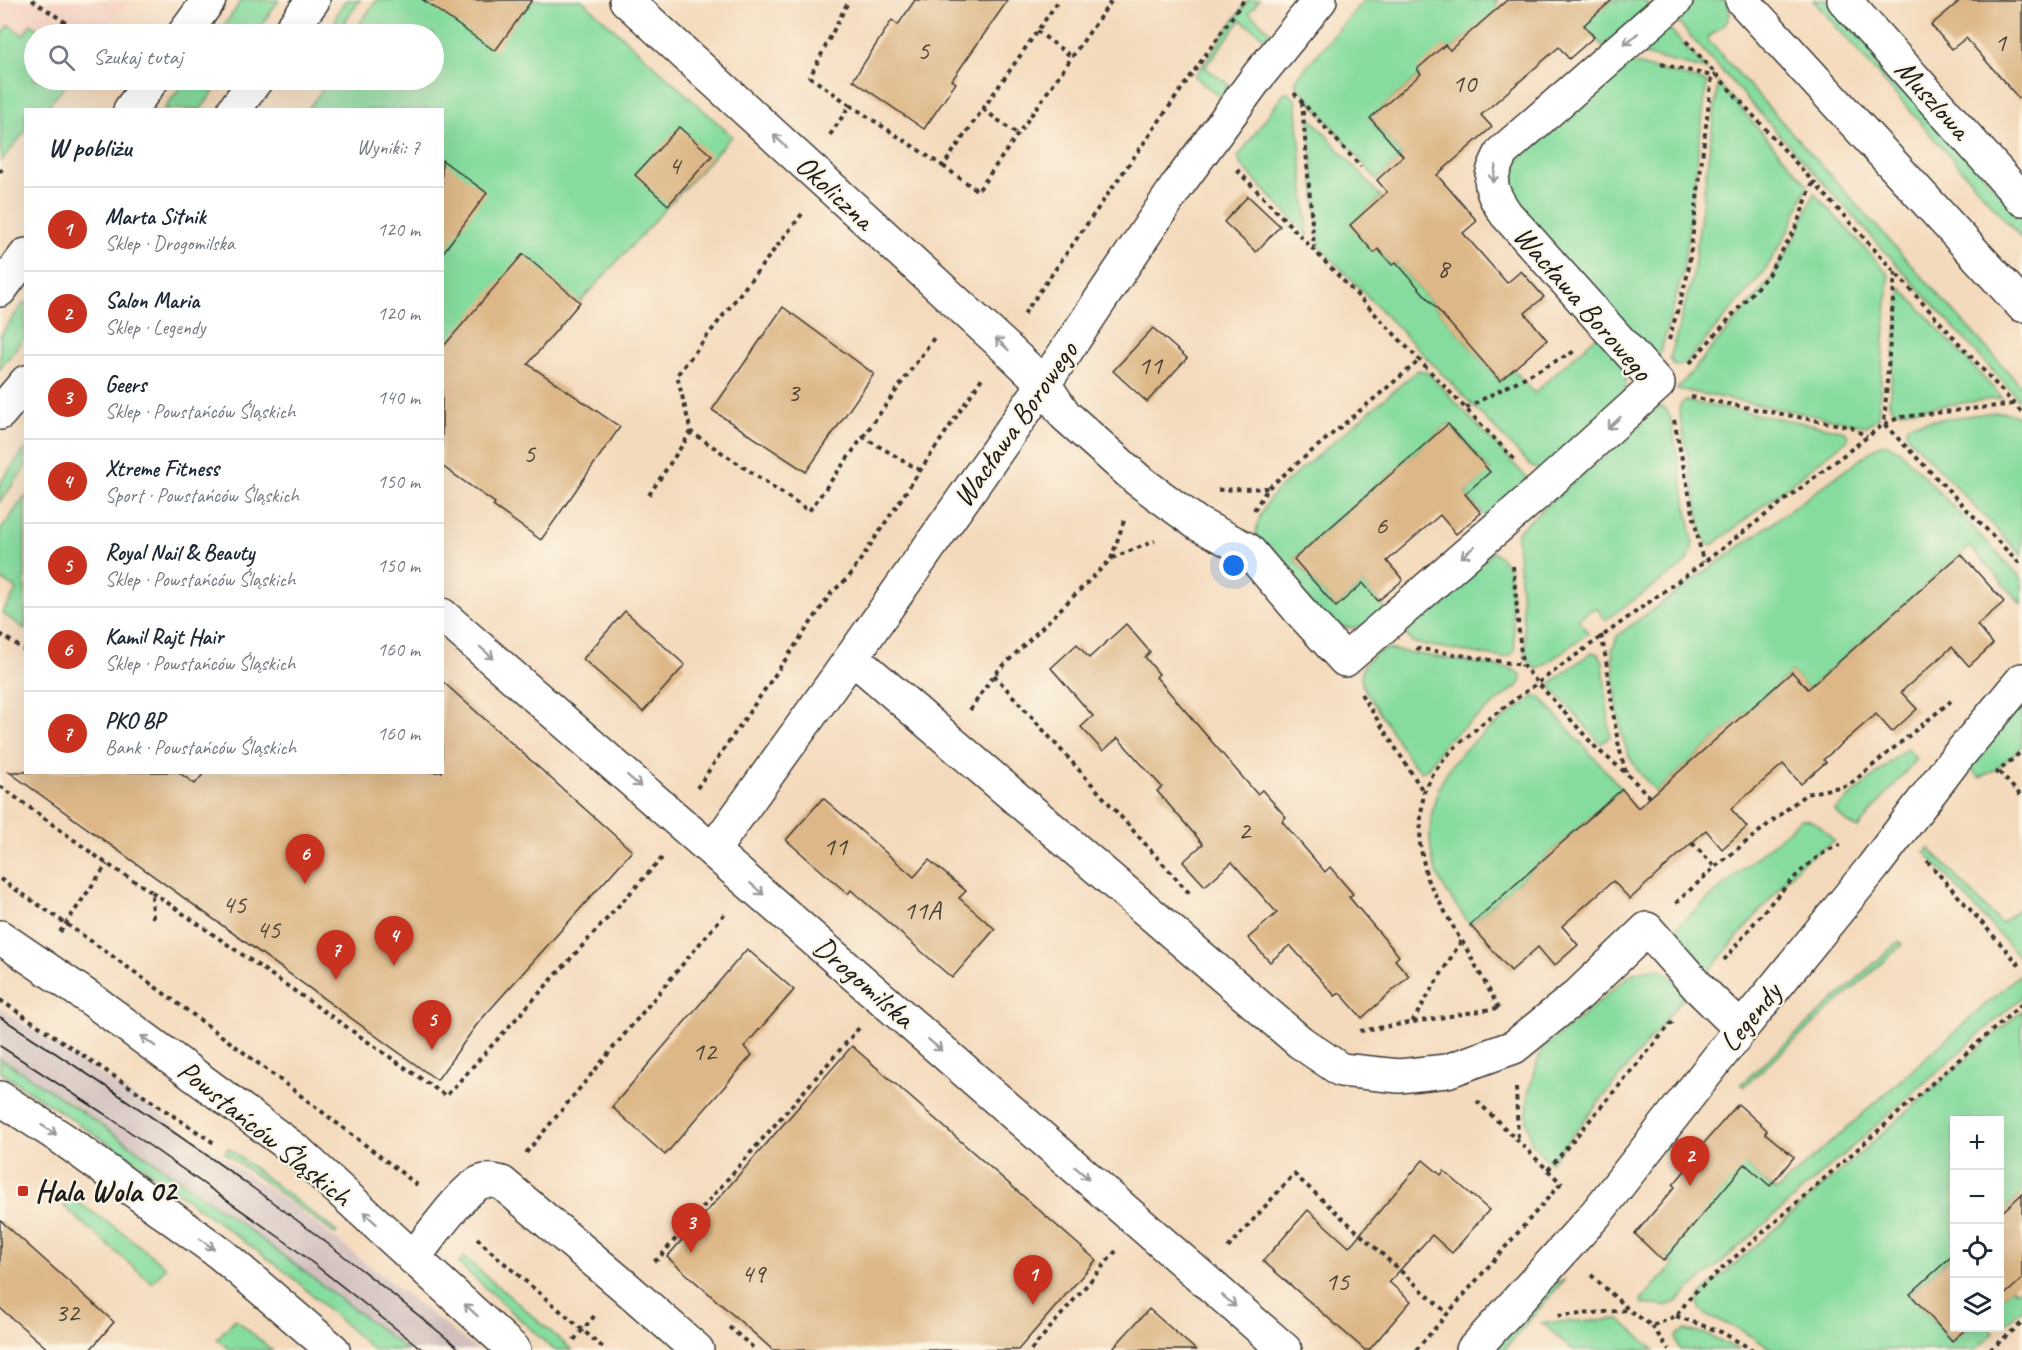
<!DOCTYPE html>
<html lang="pl">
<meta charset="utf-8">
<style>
body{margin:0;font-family:Caveat,sans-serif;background:#f6f6f7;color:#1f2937}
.controls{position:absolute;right:18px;bottom:18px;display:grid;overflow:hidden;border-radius:0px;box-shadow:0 6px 24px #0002}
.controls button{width:54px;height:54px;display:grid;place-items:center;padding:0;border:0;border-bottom:2px solid #e0e1e3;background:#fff;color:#1f2937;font:30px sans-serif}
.you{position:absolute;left:1234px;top:566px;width:21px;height:21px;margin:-15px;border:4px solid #fff;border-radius:50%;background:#1a73e8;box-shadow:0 0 0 9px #1a73e833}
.badge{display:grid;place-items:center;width:39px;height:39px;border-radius:50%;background:#c8321e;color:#fff;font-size:20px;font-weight:700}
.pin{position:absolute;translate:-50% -50px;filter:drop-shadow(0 2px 3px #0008)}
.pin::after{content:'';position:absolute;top:32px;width:21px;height:18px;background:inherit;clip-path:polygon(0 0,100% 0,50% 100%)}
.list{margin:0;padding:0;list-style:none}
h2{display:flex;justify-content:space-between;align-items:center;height:78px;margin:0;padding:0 24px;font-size:26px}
h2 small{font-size:20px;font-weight:400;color:#747a83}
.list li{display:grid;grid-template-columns:39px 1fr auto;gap:18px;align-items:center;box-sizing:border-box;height:84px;padding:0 24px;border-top:2px solid #e0e1e3}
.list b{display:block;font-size:22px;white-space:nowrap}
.list p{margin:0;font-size:20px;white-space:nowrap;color:#747a83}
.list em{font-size:20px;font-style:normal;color:#747a83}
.icon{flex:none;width:33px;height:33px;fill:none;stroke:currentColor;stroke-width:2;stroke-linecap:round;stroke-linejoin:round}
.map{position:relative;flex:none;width:2022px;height:1350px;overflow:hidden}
.search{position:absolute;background:#fff;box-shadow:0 6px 24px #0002;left:24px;top:24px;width:420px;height:66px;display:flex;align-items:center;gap:15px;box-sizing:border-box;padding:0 21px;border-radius:33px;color:#747a83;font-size:22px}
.panel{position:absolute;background:#fff;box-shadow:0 6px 24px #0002;left:24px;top:108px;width:420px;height:666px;border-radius:0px}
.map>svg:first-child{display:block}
.built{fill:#f5d2c3}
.industrial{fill:#d1bfbd}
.green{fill:#86dc9f;stroke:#517c5e;stroke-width:1.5}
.building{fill:#ddb787}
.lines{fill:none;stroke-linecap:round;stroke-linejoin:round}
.minor-casing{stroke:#3c3834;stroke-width:36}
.major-casing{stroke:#3c3834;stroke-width:36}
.path{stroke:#3c3834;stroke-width:4;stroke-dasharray:4.5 4.5;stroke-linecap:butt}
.minor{stroke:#fff;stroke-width:33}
.major{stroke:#fff;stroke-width:33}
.tram{stroke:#1c1c1c;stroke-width:1.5}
.oneway{stroke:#999}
.poi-dot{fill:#c8321e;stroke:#fcf5e5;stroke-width:2}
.labels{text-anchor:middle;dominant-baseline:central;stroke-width:4.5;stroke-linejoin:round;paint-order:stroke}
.number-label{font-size:27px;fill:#4c4337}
.street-label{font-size:30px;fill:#1c1c1c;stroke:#fcf5e5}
.poi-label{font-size:30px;font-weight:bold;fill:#1c1c1c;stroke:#fcf5e5;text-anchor:start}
</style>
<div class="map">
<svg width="2022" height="1350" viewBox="0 0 2022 1350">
<rect width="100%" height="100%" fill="#fcf5e5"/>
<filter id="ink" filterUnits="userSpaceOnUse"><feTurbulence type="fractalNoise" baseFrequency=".0167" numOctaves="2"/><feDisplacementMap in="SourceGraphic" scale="12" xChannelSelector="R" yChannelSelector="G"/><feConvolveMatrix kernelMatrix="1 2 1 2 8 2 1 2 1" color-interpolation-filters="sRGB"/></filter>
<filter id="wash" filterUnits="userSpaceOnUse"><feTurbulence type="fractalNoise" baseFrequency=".008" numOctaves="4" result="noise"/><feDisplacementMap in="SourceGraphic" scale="24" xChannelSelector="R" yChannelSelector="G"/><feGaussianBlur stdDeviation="1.35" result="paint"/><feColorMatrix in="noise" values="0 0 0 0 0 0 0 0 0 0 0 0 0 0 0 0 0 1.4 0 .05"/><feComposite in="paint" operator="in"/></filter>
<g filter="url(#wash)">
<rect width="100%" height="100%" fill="#f4dabc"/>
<path class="built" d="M0,0h129l-25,34h-70v46h37l-26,29 -19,1 -1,22 -25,30z"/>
<path class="industrial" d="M0,1008l132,87 162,112 183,143h-70l-212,-161 -123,-86 -72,-45z"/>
<g class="green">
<path d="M242,0h37l-24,34h-37z"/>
<path d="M346,0h14l-22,31c-7,-12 1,-21 8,-31z"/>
<path d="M377,0h205l150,136 -152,166 -137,54 -1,-246h-135l23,-30h104v-46h-82z"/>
<path d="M1248,0h11l-10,13 21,18 -5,7 -24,-18 -36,47 24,18 -8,12 -27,-20z"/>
<path d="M1364,0h134l-3,3 4,5 -49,42 -5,-4 -24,28 -51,44 33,38 -26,24 -82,-97 2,-5z"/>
<path d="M1612,0h32l6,7 -47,40 -23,-27 19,-16 4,4z"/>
<path d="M1696,0h29c14,21 -5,26 -18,39l315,348v16l-347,-384z"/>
<path d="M1813,0h14l195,217v22z"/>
<path d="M31,24l13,10h-10v46h37l-26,29 -19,1 -1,22 -24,29 -1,-123 9,-13 14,10z"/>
<path d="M1666,25l41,45 -71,-17z"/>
<path d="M1623,61l84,21 -24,190 -23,82 -5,5 -145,-159 -2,-17 3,-16z"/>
<path d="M186,80h36l-21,29h-37z"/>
<path d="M1718,83l90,102 -19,45 -25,42 -80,93 -9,1 -5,-7 23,-84z"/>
<path d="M1288,92l8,8 12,136 -67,-71 -3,-8 46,-64z"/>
<path d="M1309,116l72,81 -30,28 23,27 4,-3 14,16 4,-3 104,119 13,-12 21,24 64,-58 28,34v16l-3,13 -81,73 -10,-4 -213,-221z"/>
<path d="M1814,193l75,82 -11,142 -11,9 -190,-37 94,-110 25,-43z"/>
<path d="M1901,288l101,110 -102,13 -7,-1 -4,-7z"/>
<path d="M25,301v36l-25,32v-33z"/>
<path d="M1418,370l9,2 101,107 -39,42 -24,-27 25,-23 -42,-47 -154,135 42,48 27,-24 24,28c-21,17 -33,22 -59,11l-72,-80c-1,-21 7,-35 20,-51z"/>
<path d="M1685,401l156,29 6,4 1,5 -134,105 -5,1 -6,-7 -24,-126 1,-7z"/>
<path d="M1659,406l6,2 5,8 23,126 -4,17 -8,8 -76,53 -9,-13 -18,12 10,14 -48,35 -4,1 -6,-6 -4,-7 -9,-119 1,-6z"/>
<path d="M1996,412c11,0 17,1 26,8v136l-112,-117 -4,-8 1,-5 5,-3z"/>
<path d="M1881,444h6l13,7 122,128v26l-52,-59 -162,143 -16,-17 -136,120c-10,-11 -19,-21 -26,-34 -15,-32 -14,-73 -18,-108l6,-15z"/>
<path d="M25,449v19l-25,34v-19z"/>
<path d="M25,496v133l-23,-16 15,-23 -17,-12v-47z"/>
<path d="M1493,552l9,6 7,10 6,82 -4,5 -8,3 -89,-15c-7,-5 -9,-9 -6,-17z"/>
<path d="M1386,649l126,20 8,5 2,5 -2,5 -74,57 -18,27 -7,3 -10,-9 -49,-77c-4,-17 7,-30 24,-36z"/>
<path d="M1592,652l6,2 5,8 7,74 -9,8 -51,-58 3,-5z"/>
<path d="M1535,696l5,1 82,92 -152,136c-13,-19 -30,-38 -36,-60 -10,-36 -1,-81 25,-109 21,-23 51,-41 76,-60z"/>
<path d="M2022,701v45l-24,22 -18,10 -13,-12z"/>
<path d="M1907,748l9,11 -58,69 -11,-5 -12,-13z"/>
<path d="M1801,819c16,0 23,11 33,22l-34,23 -94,110 -35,-43z"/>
<path d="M1929,848l72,76 17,-15 4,4v47l-97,-108z"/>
<path d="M1899,941l3,4 -158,141 -3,-2z"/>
<path d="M1658,968l8,4 22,20 -138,171 -19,-21 -4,-21 1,-27 14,-46 34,-26 46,-41 13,-9z"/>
<path d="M2020,974l2,2v21l-346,305 -11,4 -22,-2 -2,-4 33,-36 -8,-7 74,-97 36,31z"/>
<path d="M2022,1010v184l-22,20v-94h-46v134l-44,40 42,47 15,-13h22l5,5 -19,17h-202l-32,-20 -32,-13 -8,-7 -3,-7 3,-9z"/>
<path d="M0,1058c141,90 275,190 407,292h-34l-82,-74 -156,-115 -135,-89z"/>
<path d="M228,1148l109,84 -2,2 -110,-81z"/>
<path d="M71,1198l51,34 44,35 -14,16 -88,-76z"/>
<path d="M464,1257l108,93h-18l-96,-87z"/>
<path d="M1564,1280l-60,70h-12l61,-67z"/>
<path d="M2022,1287v22l-17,15 -5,-7v-18l12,-11 3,4z"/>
<path d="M235,1319l37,31h-42l-13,-11z"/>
<path d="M1620,1319l34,31h-81l-31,-27z"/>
<path d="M1685,1330l21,4 34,16h-60l-4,-11 1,-4z"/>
</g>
<g id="blocks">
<g class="building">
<path d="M423,0h109l-37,51z"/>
<path d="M915,0h93l-56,80 4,3 -32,46 -71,-49 39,-60 6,5z"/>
<path d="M1507,0h105l-28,25 10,12 -25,22 -10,-12 -78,68 11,12 -55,48 40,46 -14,12 44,50 14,-12 23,26 -19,16 22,27 -47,41 -104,-119 -4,3 -14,-16 -4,4 -24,-28 37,-33 -10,-12 26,-24 -33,-38 51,-44 -4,-5 28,-24 5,5z"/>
<path d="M1961,0h61v102l-56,-64 -14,11 -21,-24z"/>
<path d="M679,127l33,29 -44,49 -33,-30z"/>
<path d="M442,160l45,33 -45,61z"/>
<path d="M1248,196l32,30 -24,26 -32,-30z"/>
<path d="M523,254l57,48 -52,62 92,63 -79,113 -48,-34 2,-3 -53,-37v-118z"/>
<path d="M783,307l91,67 -68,98 -94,-62z"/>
<path d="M1153,328l34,30 -40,44 -34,-31z"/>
<path d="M1448,424l42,48 -25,22 16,19 -25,21 -16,-19 -53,46 16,19 -25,21 -15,-18 -27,24 -42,-48z"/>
<path d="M1961,554l43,48 -27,23 16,19 -24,22 -17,-19 -51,45 16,17 -25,23 -16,-18 -53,46 3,2 -25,22 -18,-20 -52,45 16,18 -25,22 -16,-19 -76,69 -17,-18 -51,45 16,19 -24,21 -16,-19 -27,24 -41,-46 152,-136 16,19 154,-136 16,17z"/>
<path d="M625,611l60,54 -42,47 -60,-53z"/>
<path d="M1126,624l24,28 -5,5 14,17 -3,3 101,117 5,-4 24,27 -4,4 43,51 5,-5 23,27 -4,3 50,59 -4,4 14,16 -47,42 -22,-25 -5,3 -45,-51 -20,17 -22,-24 29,-25 -45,-51 -27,24 -22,-24 20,-18 -46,-53 5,-4 -44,-49 -15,13 -22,-24 12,-11 -42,-48 26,-24 12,14z"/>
<path d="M442,681l190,170 -154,172 -41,57 -428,-308h169l17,12 10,-12h237z"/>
<path d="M823,798l91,79 15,-17 37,31 -7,7 36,31 -43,49 -101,-88 -3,4 -62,-54z"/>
<path d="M747,949l47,41 -50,57 8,8 -87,100 -53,-48z"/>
<path d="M852,1046l244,214 -78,90h-245l-106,-93z"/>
<path d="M1738,1104l29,26 -2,3 29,24 -24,29 -25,-22 -82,97 -28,-27 40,-47 -2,-2 20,-24 -3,-2z"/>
<path d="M1423,1160l18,15 3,-4 45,39 -37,43 -20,-18 -43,47 22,19 -42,49h-4l-102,-89 45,-51 41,37z"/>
<path d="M2022,1194v85l-22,20v-85z"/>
<path d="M0,1220l114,102 -24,28h-41l-49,-42z"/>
<path d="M1954,1254v74h13l-15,13 -42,-47z"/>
<path d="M1149,1309l47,41h-85z"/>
</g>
</g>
</g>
<g filter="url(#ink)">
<use href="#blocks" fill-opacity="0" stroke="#3c3834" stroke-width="1.5"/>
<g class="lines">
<defs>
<g id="minor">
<path d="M626,0l377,345 41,39 21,31 73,65 60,44 50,26 52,61 45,49 198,-172 115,-104 -152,-170c-18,-26 -19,-34 -4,-62l174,-152"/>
<path d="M1742,0l280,305"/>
<path d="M1844,0l178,199"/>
<path d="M184,34l25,-34"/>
<path d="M288,34l25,-34"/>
<path d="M130,110l22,-30"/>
<path d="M234,110l22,-30"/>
<path d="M0,290l26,-35"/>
<path d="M0,413l26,-31"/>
<path d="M442,615l843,735"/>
<path d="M852,657l448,385 41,28 58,6 48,-5 67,-24 64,-52 69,-66 53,60 41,40"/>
<path d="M713,850l139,-193 192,-273 133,-198 81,-110 62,-76"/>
<path d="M413,1258c15,-18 48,-66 66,-75 8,-4 15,-2 23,0l120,101 75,66"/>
<path d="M1473,1350l122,-135 146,-186 132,-162 80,-105 69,-82"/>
</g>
<g id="major">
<path d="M0,937l95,65 202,149 217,199"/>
<path d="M0,1098l63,41 158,115 112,96"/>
</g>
</defs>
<use href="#minor" class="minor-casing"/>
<use href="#major" class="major-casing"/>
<g class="path">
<path d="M32,0l51,34"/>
<path d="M1037,31l35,26"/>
<path d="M1686,41l336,372"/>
<path d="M1661,64l51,12"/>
<path d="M1294,93l67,74"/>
<path d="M1302,102l12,145"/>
<path d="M850,105l93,61 116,-166"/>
<path d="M983,109l35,26"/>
<path d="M830,135l20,-30 -40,-28 39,-77"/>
<path d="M943,166l35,25 134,-191"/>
<path d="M0,169l2,3"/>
<path d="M1237,170l279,291"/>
<path d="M802,214l-125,161 14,57 118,79 54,-74 58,34"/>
<path d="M1895,272l-11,152 138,142"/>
<path d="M1024,314l220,-314"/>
<path d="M1669,340l19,-67 24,-197 4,-2"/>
<path d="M1690,363l78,-88 27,-46 18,-47"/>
<path d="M1691,397l160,30 16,10"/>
<path d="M1466,408l111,-58"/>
<path d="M1674,420l29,142"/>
<path d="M863,437l73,-102"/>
<path d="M1218,490l50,-2"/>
<path d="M649,495l42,-63"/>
<path d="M1254,510l14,-22 152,-128"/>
<path d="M1112,558l43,-17"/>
<path d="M1513,566l9,99 75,84 29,24 24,24"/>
<path d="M0,634l26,17"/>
<path d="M1601,635c11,46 10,92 25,137"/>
<path d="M1416,648l106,17"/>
<path d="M994,675l196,219"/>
<path d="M1361,694l62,97"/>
<path d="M970,710l24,-35 117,-116 14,-41"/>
<path d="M1999,772l23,25"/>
<path d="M1995,774l27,-23"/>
<path d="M0,786l107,78 45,28 1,27"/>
<path d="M697,788l135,-196 17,-15 133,-199"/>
<path d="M1692,843l23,24"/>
<path d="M1927,861l95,107"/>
<path d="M0,879c145,96 282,202 420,308"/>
<path d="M152,892l294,204 216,-238"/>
<path d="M1676,903l39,-36 91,-73 43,-9 102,-84"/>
<path d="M60,932l47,-68"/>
<path d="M1462,941l37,67"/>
<path d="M1724,960c25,-29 81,-107 117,-115"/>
<path d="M0,1000l217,145"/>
<path d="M1412,1022l49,-81 -34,-62 -7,-34 1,-31 3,-22 10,-20 18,-22 32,-28 219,-159 181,-139 17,-7 113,-13"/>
<path d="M1360,1031l138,-23"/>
<path d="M1516,1088l2,52"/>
<path d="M1477,1101l85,83"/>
<path d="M526,1153l200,-241"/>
<path d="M1548,1170l127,-151"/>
<path d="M477,1238l12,12 117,100"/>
<path d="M1228,1248l66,-74 153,139"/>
<path d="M654,1261l4,-2 201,-231"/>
<path d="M1591,1275l38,35 23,16 24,-10 16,-21 330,-291"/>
<path d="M1558,1316l70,-6"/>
<path d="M1676,1316l45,16 32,18"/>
<path d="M1652,1326l17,24"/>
<path d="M729,1327l27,23"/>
<path d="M574,1340l22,-26"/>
<path d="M1031,1350l85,-99"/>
<path d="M1416,1350l145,-167"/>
<path d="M1990,1350l32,-27"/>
</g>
<use href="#minor" class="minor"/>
<use href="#major" class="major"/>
<g class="tram">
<path d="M0,1017c85,55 170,111 253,171 71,51 140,106 208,162"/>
<path d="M0,1046l106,69 180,127 137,108"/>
</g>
</g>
<defs><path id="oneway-shaft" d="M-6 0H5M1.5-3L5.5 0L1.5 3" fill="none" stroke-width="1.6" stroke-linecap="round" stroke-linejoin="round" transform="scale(1.5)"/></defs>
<g class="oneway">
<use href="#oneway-shaft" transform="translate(1631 39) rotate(140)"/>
<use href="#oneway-shaft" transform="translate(780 141) rotate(-137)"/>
<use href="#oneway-shaft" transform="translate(1494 174) rotate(100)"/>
<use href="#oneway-shaft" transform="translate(1002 344) rotate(-137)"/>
<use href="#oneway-shaft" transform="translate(1614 423) rotate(138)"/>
<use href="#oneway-shaft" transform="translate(1468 552) rotate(139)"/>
<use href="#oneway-shaft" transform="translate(487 653) rotate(41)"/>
<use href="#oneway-shaft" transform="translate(634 781) rotate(41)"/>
<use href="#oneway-shaft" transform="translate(757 889) rotate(41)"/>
<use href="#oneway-shaft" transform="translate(148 1041) rotate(-144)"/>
<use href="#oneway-shaft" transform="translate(935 1045) rotate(41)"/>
<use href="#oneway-shaft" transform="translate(49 1130) rotate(33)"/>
<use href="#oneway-shaft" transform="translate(1082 1173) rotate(41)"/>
<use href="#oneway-shaft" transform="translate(370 1218) rotate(-138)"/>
<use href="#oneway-shaft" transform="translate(207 1244) rotate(36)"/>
<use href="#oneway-shaft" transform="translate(1229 1301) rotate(41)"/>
<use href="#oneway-shaft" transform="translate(471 1310) rotate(-137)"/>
</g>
</g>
<rect class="poi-dot" x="17" y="1185" width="12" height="12" rx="3"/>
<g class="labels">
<g class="number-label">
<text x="2000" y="42">1</text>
<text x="923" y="50">5</text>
<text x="1464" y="83">10</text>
<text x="674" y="165">4</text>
<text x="1443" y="268">8</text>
<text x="1150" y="365">11</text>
<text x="793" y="392">3</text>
<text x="529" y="453">5</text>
<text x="1381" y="525">6</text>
<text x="1244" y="830">2</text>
<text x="835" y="846">11</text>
<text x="234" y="904">45</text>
<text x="922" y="910">11A</text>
<text x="268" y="929">45</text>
<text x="704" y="1051">12</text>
<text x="753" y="1273">49</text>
<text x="1337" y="1281">15</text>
<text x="67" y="1312">32</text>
</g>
<g class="street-label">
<text transform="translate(1933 99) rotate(48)">Muszlowa</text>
<text transform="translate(835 192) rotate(43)">Okoliczna</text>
<text transform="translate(1583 303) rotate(49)">Wacława Borowego</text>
<text transform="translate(1015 424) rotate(-55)">Wacława Borowego</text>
<text transform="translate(864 982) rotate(41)">Drogomilska</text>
<text transform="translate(1750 1017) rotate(-51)">Legendy</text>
<text transform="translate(265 1133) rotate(39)">Powstańców Śląskich</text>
</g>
<g class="poi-label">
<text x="35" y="1191">Hala Wola 02</text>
</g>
</g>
</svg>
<div class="controls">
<button>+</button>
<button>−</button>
<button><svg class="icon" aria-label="locate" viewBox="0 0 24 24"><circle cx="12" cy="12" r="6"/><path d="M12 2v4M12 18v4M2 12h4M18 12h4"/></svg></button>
<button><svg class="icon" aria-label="layers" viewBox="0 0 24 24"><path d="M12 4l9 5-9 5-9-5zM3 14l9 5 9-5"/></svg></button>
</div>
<div class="you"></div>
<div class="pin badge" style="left:1033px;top:1305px">1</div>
<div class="pin badge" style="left:1690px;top:1186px">2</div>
<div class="pin badge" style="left:691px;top:1253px">3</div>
<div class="pin badge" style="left:394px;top:966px">4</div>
<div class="pin badge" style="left:432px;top:1050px">5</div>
<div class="pin badge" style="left:305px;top:884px">6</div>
<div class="pin badge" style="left:336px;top:980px">7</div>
<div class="search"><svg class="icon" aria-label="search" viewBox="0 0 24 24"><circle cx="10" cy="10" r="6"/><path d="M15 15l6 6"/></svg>Szukaj tutaj</div>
<section class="panel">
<h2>W pobliżu<small>Wyniki: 7</small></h2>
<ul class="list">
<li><span class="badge">1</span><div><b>Marta Sitnik</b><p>Sklep · Drogomilska</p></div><em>120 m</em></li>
<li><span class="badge">2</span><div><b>Salon Maria</b><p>Sklep · Legendy</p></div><em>120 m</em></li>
<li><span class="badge">3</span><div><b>Geers</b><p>Sklep · Powstańców Śląskich</p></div><em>140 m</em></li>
<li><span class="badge">4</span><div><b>Xtreme Fitness</b><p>Sport · Powstańców Śląskich</p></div><em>150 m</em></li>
<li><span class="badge">5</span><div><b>Royal Nail &amp; Beauty</b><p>Sklep · Powstańców Śląskich</p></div><em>150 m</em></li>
<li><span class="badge">6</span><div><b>Kamil Rajt Hair</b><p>Sklep · Powstańców Śląskich</p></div><em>160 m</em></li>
<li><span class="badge">7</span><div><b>PKO BP</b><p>Bank · Powstańców Śląskich</p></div><em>160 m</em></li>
</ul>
</section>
</div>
